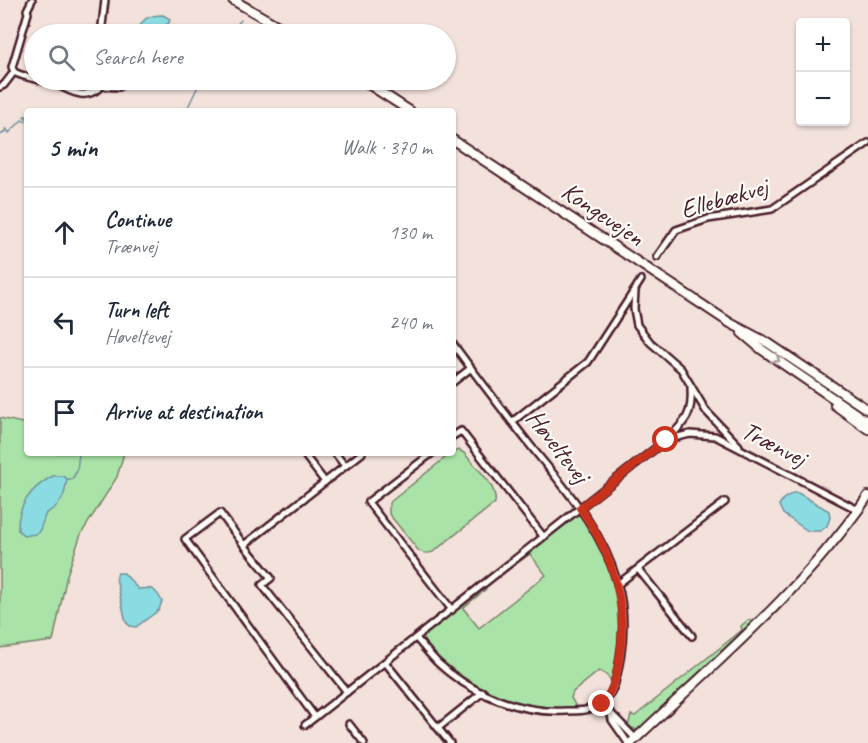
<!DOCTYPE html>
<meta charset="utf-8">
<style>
body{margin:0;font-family:Caveat,sans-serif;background:#f2f2f3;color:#1f2937}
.controls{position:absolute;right:18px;top:18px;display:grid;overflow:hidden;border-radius:6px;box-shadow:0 2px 4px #0004}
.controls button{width:54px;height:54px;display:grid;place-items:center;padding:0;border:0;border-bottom:2px solid #e0e1e3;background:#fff;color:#1f2937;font:30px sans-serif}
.stop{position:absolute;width:18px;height:18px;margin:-14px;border:4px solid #c8321e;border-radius:50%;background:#fff}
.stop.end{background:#c8321e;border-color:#fff;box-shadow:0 2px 6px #0008}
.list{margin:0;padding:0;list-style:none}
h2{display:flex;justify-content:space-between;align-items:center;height:78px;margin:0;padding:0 24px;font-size:26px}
h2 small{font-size:20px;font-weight:400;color:#747a83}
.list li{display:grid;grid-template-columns:39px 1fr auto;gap:18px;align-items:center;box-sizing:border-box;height:90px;padding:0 24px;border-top:2px solid #e0e1e3}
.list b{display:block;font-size:22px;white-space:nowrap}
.list p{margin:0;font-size:20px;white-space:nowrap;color:#747a83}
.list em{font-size:20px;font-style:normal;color:#747a83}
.icon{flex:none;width:33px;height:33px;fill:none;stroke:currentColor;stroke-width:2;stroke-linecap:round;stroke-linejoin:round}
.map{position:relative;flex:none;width:868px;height:743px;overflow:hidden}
.search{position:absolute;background:#fff;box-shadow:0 2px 4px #0004;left:24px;top:24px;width:432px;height:66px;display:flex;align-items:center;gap:15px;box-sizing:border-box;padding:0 21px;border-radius:33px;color:#747a83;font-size:22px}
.panel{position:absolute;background:#fff;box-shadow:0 2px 4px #0004;left:24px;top:108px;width:432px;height:348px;border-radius:6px}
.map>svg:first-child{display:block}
.green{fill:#a9e3a8;stroke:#7a816a;stroke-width:1.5}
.water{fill:#8bdce2;stroke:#719099;stroke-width:1.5}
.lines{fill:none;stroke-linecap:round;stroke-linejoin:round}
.stream{stroke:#719099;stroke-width:1.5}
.street-tunnel{stroke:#d1bbb8;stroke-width:5;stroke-dasharray:5 2.5;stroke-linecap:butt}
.street-casing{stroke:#4a1f2b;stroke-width:10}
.secondary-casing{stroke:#4a1f2b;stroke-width:12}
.street{stroke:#fdfcf7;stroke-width:5}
.secondary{stroke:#fdfcf7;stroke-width:8}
.oneway{stroke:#ac999b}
.route{stroke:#c8321e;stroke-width:8}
.labels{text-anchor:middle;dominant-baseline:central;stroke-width:4.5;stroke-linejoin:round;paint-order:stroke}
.street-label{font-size:26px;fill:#4a1f2b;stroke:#fdfcf7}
</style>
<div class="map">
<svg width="868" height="743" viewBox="0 0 868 743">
<rect width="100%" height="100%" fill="#f3e2db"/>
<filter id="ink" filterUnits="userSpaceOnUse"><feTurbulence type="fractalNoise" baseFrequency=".0167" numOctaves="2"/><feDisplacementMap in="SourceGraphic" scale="12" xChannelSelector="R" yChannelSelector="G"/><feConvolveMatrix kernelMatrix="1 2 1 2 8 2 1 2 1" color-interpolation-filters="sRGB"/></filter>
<g filter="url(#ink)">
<g class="green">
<path d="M0,418l27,6v29h97l-7,24 -36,57 -14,41 -14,66 -53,7z"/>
<path d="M459,450l5,3c11,14 34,32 31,50l-62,49c-6,2 -10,2 -15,-2l-29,-36v-11l62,-50z"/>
<path d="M576,514l5,1c30,46 54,111 30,165l-6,-6 -6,-3 -26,21 -2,6 6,10c-59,5 -117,-23 -155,-68v-3l62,-50 2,2 -23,19 16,20 67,-53 -16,-21 -14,10 -1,-2z"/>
<path d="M748,620l4,1 -2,4 -102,98 -9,8 -11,-5 3,-11 4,1 107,-86 -1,-4z"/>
</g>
<g class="water">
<path d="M163,15l7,4 -1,4 -12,7v4h-19c2,-15 10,-19 25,-19z"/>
<path d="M53,476h10l4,3c-2,17 -6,27 -21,34l-7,19 -4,2 -11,2 -6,-6c-1,-25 14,-43 35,-54z"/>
<path d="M793,493h5l31,18 1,7 -3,8 -7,5h-12l-25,-17 -4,-9 4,-6z"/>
<path d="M118,573h6l14,16c15,-1 16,-2 24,12l-3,9 -23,17 -6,-1 -4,-4 -10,-44z"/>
</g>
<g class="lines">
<g class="stream">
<path d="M229,34l12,-14"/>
<path d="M186,111l15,-31"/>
<path d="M27,116h-3l3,3"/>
<path d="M0,135l4,-2 2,-5 3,5 13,-13 5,2"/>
<path d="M67,479h5l5,-8 2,-18"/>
</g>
<path class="street-tunnel" d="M641,280l16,-23"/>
<defs>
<g id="street">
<path d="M32,0l-5,10 1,3 -16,54 2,5c13,7 28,7 41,12 9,3 16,9 26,10 7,1 12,-2 18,-5l1,-9"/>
<path d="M101,34l4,-34"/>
<path d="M100,86l19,1"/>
<path d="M0,87l4,-2 10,-13"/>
<path d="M657,257l19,-27 32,-11 64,-10 96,-66"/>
<path d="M635,291l-1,18 3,16 13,17 31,27 25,42 33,35"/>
<path d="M453,382l18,-14"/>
<path d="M512,422l76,-60 53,-82"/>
<path d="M453,436l8,-5 82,105"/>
<path d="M668,439c18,-18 25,-25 23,-51"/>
<path d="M303,453l22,29"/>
<path d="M335,453l10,13"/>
<path d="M432,453l-64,49 84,108"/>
<path d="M244,545l27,33 -9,7 85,107"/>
<path d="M638,569l54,67"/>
<path d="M618,584l107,-82"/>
<path d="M416,638c7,8 14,17 21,24 32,31 84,52 129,49 12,0 25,0 35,-7 14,-9 16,-30 19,-45 4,-24 4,-53 -3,-77 -15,-54 -53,-94 -87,-137 -26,-33 -52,-67 -77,-101"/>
<path d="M385,662l65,81"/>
<path d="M602,704l34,35"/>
<path d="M611,715l1,5 16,23"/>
<path d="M315,717l-130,-178 35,-26 24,32 118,-92"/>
<path d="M349,724l15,19"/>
<path d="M305,725l361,-285 24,-6 25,2 143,74"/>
<path d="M438,728l45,-36"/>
</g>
<g id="secondary">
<path d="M233,0l59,34"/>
<path d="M362,80l48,31"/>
<path d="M453,140l277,183 38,20 100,67"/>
<path d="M742,333l19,16 107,73"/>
<path d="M835,405l33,24"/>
<path d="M631,743c83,-79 172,-153 237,-247"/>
</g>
</defs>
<use href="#street" class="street-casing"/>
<use href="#secondary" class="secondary-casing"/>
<use href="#street" class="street"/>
<use href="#secondary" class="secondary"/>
</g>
<defs><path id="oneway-chevron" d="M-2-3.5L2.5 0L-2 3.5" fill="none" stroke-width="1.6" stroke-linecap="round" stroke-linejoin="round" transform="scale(1.5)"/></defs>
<use class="oneway" href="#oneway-chevron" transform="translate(776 359) rotate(35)"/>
</g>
<g class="lines" filter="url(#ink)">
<path class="route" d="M602,704c11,-13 14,-26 17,-43 10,-56 -6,-107 -39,-153l86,-68"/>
</g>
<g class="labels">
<g class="street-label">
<text transform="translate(724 198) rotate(-16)">Ellebækvej</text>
<text transform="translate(603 214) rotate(34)">Kongevejen</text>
<text transform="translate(774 444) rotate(27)">Trænvej</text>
<text transform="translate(558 446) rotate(52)">Høveltevej</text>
</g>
</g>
</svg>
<div class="controls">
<button>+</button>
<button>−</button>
</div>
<div class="stop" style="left:666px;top:440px"></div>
<div class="stop end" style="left:602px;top:704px"></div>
<div class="search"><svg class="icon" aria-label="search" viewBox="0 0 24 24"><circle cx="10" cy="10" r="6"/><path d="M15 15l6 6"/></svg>Search here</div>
<section class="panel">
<h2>5 min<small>Walk · 370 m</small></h2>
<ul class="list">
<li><svg class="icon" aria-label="ahead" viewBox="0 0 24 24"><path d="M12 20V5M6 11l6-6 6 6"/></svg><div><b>Continue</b><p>Trænvej</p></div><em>130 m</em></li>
<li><svg class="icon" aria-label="left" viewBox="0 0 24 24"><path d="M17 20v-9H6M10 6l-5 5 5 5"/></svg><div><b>Turn left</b><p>Høveltevej</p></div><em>240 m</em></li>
<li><svg class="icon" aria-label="arrive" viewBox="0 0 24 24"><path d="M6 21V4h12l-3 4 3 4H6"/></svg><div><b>Arrive at destination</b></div></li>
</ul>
</section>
</div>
